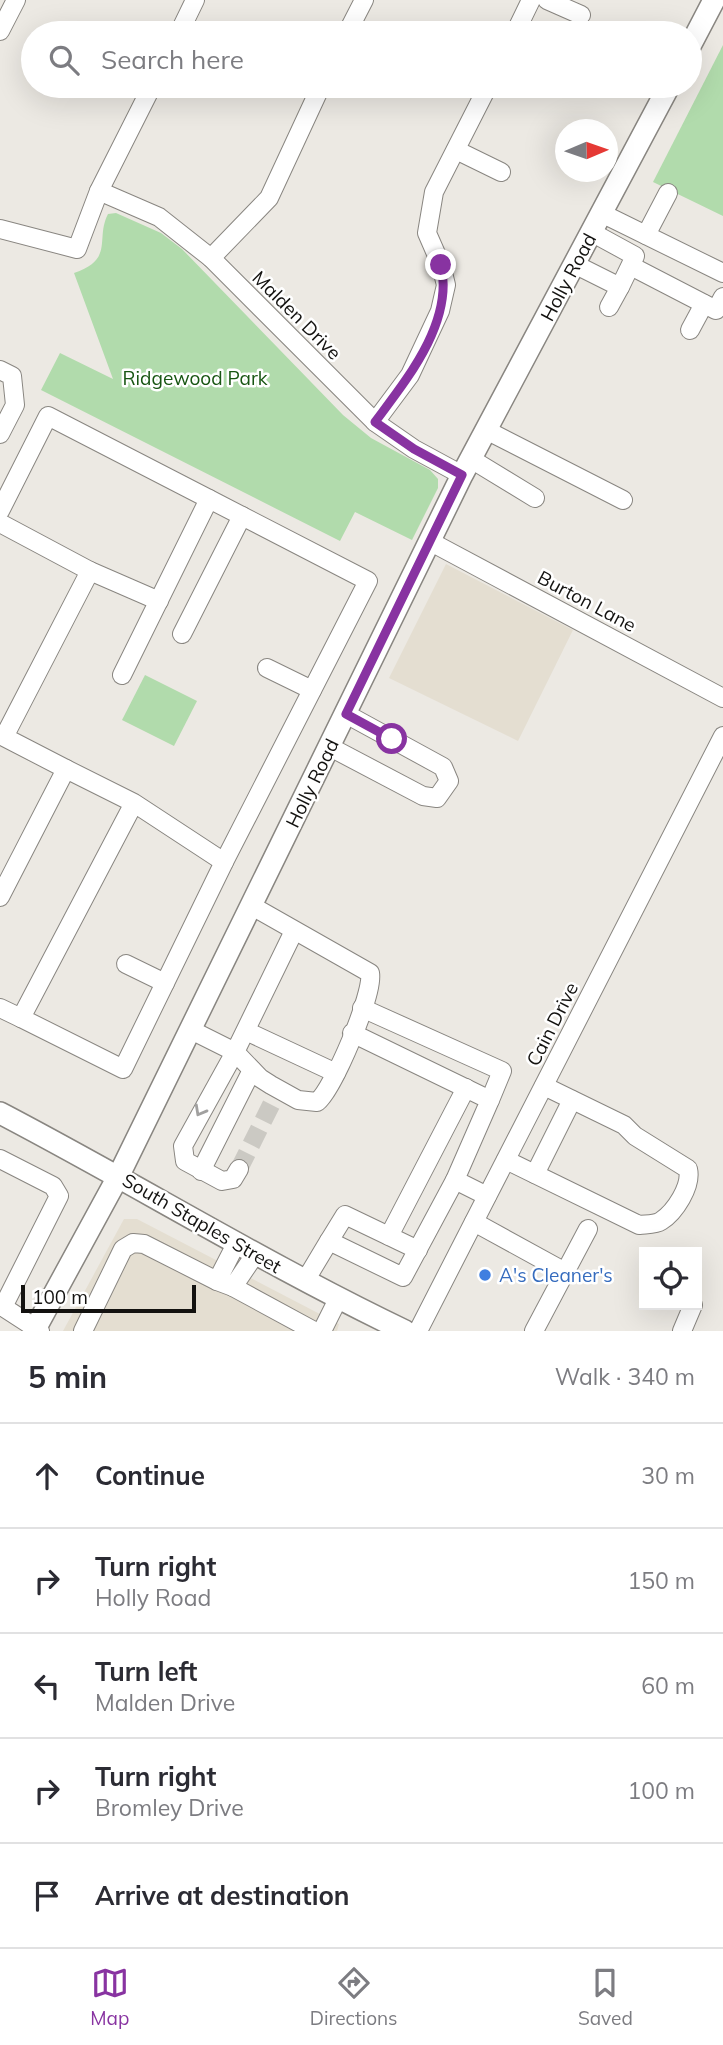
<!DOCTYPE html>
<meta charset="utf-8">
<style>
body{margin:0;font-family:Mulish,sans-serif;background:#f7f7f7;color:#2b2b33}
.controls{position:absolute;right:21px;bottom:21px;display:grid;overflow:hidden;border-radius:0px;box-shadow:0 7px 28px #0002}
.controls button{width:63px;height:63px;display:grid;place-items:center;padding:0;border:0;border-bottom:2px solid #e1e1e2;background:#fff;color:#2b2b33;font:35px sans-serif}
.compass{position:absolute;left:555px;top:119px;width:63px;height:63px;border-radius:50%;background:#fff;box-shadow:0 7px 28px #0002;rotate:88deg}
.scale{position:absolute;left:21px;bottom:18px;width:175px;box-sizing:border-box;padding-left:7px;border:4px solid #131210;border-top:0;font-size:19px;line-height:24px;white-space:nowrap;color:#131210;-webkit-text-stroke:5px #fff;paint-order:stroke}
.stop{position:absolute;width:21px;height:21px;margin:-16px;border:5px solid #8833a1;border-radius:50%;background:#fff}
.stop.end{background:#8833a1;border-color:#fff;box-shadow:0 2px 7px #0008}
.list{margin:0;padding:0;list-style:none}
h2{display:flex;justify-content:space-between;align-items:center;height:91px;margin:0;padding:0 28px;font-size:30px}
h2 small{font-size:23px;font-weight:400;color:#7c7c81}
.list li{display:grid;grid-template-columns:46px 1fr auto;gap:21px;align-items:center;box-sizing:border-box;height:105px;padding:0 28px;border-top:2px solid #e1e1e2}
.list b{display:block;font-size:26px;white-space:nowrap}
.list p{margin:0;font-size:23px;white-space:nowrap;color:#7c7c81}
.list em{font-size:23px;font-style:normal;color:#7c7c81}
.icon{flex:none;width:38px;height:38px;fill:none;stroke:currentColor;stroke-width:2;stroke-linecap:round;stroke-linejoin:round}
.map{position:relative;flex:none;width:723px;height:1331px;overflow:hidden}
.search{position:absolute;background:#fff;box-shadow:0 7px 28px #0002;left:21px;right:21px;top:21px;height:77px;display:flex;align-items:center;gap:18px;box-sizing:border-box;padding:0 24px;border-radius:38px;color:#7c7c81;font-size:26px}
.sheet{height:616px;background:#fff}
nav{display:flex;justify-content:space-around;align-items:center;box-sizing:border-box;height:98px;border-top:2px solid #e1e1e2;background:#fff;font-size:19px;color:#7c7c81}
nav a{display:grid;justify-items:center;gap:4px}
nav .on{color:#8833a1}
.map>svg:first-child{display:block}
.built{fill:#e4ded1}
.green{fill:#b1dbac}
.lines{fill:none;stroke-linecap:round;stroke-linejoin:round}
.minor-tunnel{stroke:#cbc9c3;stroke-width:18;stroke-dasharray:18 9;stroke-linecap:butt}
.minor-casing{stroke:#898681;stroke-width:20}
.major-casing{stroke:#898681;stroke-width:24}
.minor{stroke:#fff;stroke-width:18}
.major{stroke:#fff;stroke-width:21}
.oneway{stroke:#a1a09f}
.route{stroke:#8833a1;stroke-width:9}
.shop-dot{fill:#3f7fe0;stroke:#fff;stroke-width:2.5}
.labels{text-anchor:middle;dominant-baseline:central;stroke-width:5;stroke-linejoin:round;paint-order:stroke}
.street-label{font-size:19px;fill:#131210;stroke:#fff}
.park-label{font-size:19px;fill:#185613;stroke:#fff}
.shop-label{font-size:19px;fill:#366cbe;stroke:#fff;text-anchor:start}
</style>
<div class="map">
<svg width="723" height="1331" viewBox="0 0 723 1331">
<rect width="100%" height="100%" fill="#ece9e3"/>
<g class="built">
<path d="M446,564l127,66 -55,111 -129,-63z"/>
<path d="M124,1219h13l202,105 -2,7h-274z"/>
</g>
<g class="green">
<path d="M723,45v171l-70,-34z"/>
<path d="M116,213l45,20 21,16 161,166 28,23 59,32 8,9v9l-26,52 -57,-28 -15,29 -299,-151 19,-37 53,26 -39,-106c41,-14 21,-34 34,-59z"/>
<path d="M145,675l52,26 -23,45 -52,-26z"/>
</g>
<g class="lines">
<path class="minor-tunnel" d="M239,1169l37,-74"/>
<defs>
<g id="minor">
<path d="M547,0l34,15"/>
<path d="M0,31l16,-31"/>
<path d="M179,33l16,-33"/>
<path d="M347,33l17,-33"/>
<path d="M515,33l16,-33"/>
<path d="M456,150l45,22"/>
<path d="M99,191l60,26 52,41 164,164 39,27 48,26"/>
<path d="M601,213l122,60"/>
<path d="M0,229l77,20 22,-58 53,-105"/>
<path d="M646,235l22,-42"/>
<path d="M211,258l58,-60 52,-112"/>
<path d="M574,264l46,23 15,-31 -44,-24"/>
<path d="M631,266l85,44 7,-13"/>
<path d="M609,307l11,-20"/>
<path d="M690,330l14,-26"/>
<path d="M0,370l12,6 3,29 -15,29"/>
<path d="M375,422l35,-47 30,-64 6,-26 -5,-20 -14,-32 7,-41 54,-106"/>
<path d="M486,430l137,70"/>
<path d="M471,459l64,39"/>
<path d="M209,499l159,82 -144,281"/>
<path d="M0,511l48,-95 161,83 -87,176"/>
<path d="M0,523l90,48 -86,166 62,32 -66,128"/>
<path d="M431,542l292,156"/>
<path d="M90,571l69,30"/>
<path d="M182,634l60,-118"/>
<path d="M267,668l45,22"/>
<path d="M330,747l93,49 14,2 12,-17 -6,-14 -97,-53"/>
<path d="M66,769l68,34 -113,215 102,51 101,-207 -90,-59"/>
<path d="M126,964l39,19"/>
<path d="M0,1008l21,10"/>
<path d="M362,1008l140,63 -12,29"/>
<path d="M191,1030l44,22 25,26 11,7 27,15 19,2c16,-12 57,-109 53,-129l-118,-67"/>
<path d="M246,1031l90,42"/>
<path d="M352,1033l138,67 -35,80 32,16"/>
<path d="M0,1159l53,27 6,10 -56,111"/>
<path d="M506,1160l133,65c7,-1 16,0 22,-4 14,-9 31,-35 27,-52l-53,-33 -11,-11 -80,-39"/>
<path d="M239,1169l-6,10 -11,2 -37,-20 -2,-15 52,-94 59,-121"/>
<path d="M201,1171l51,-101"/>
<path d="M535,1174l37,-74"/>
<path d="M474,1222l91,50"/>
<path d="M389,1236l77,-148"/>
<path d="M329,1241l16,-26 73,35"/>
<path d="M237,1242l-20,39 16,6 23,-34"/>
<path d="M305,1281l24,-40 74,36 52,-97"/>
<path d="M233,1287l81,44"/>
<path d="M0,1305l40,26"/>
<path d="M83,1331l40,-82 10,-6 11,1 73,37"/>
<path d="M322,1331l16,-32"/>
<path d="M418,1331l305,-595"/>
<path d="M534,1331l54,-102"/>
<path d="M682,1331l11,-26"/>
</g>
<g id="major">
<path d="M690,46l24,-46"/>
<path d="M0,1113c136,71 267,152 405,218"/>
<path d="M34,1331l85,-156 343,-700 207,-389"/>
</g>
</defs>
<use href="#minor" class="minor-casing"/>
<use href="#major" class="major-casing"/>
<use href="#minor" class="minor"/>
<use href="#major" class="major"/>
</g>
<defs><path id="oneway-chevron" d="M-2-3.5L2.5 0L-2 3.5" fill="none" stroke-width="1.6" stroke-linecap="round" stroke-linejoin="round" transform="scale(1.75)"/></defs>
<use class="oneway" href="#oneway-chevron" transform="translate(200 1111) rotate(119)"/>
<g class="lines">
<path class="route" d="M392,739l-46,-25 116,-239 -48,-26 -39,-27c32,-43 79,-100 66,-157"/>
</g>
<circle class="shop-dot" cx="485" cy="1275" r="7"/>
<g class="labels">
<g class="street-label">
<text transform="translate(568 277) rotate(-62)">Holly Road</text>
<text transform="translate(297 315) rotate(45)">Malden Drive</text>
<text transform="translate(587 601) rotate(28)">Burton Lane</text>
<text transform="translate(312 783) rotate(-64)">Holly Road</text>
<text transform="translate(552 1024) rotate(-63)">Cain Drive</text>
<text transform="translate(202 1223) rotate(30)">South Staples Street</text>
</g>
<g class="park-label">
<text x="195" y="378">Ridgewood Park</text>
</g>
<g class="shop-label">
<text x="499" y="1275">A's Cleaner's</text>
</g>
</g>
</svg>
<div class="controls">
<button><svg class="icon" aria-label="locate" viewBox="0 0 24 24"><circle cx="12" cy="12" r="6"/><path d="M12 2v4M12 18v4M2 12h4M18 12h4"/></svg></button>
</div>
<svg class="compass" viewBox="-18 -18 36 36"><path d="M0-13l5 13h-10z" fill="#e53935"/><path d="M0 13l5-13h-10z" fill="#7c7c81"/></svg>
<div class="scale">100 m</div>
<div class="stop" style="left:392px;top:739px"></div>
<div class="stop end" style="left:441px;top:265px"></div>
<div class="search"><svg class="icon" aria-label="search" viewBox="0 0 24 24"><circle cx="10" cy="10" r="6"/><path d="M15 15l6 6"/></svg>Search here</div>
</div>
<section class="sheet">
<h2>5 min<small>Walk · 340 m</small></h2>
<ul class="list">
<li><svg class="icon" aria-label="ahead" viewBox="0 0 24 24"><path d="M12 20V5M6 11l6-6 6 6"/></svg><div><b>Continue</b></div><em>30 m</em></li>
<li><svg class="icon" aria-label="right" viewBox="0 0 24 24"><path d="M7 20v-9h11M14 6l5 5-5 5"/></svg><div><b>Turn right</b><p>Holly Road</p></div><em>150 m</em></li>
<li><svg class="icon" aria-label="left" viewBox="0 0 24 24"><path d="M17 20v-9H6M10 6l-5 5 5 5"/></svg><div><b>Turn left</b><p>Malden Drive</p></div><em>60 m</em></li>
<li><svg class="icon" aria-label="right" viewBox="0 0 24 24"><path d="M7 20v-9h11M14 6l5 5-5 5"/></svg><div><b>Turn right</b><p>Bromley Drive</p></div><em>100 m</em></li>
<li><svg class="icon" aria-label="arrive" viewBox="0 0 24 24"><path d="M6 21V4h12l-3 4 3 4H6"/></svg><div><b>Arrive at destination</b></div></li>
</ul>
</section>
<nav>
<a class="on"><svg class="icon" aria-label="map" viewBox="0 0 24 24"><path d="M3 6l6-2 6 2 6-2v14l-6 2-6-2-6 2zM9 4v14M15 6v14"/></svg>Map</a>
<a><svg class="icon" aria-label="directions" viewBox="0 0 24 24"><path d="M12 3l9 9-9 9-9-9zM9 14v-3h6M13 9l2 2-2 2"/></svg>Directions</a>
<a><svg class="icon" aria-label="saved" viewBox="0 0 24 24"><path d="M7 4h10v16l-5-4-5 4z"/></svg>Saved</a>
</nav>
